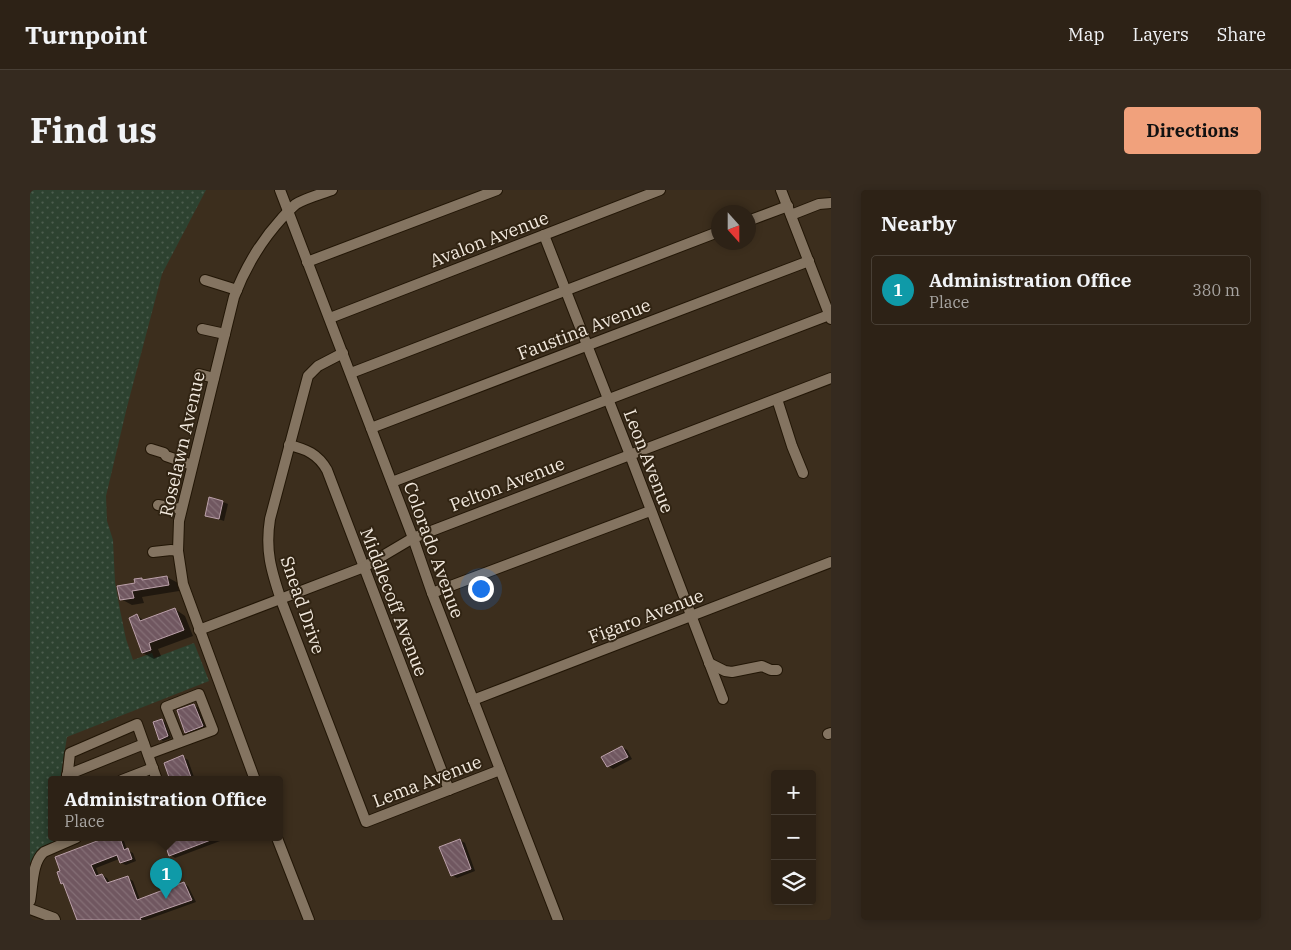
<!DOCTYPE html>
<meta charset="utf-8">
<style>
body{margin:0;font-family:"IBM Plex Serif",serif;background:#352a1f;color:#f1f3f6}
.controls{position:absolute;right:15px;bottom:15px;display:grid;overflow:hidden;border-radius:5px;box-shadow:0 2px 8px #0003}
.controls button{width:45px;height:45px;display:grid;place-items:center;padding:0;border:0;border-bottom:1px solid #483f35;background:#2d2216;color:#f1f3f6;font:25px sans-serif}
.compass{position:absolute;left:681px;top:15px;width:45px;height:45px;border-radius:50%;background:#2d2216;box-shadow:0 2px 8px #0003;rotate:159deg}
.you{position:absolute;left:450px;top:398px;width:18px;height:18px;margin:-12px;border:4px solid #fff;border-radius:50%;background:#1a73e8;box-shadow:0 0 0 8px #1a73e833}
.badge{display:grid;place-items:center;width:32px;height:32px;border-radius:50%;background:#f1a17c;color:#fff;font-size:16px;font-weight:700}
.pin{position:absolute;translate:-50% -41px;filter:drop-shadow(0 1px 2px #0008)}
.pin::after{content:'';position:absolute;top:26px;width:18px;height:15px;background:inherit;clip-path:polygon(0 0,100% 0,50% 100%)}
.popup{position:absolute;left:18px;top:586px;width:235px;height:65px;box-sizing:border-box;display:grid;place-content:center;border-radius:5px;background:#2d2216;filter:drop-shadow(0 1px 4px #0005);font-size:16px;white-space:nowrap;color:#a7a4a1}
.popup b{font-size:19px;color:#f1f3f6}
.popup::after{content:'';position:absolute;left:50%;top:100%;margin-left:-10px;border:10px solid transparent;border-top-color:#2d2216}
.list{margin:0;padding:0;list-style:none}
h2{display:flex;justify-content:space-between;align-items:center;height:65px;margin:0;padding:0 20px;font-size:21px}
h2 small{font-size:16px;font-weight:400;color:#a7a4a1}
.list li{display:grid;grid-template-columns:32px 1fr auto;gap:15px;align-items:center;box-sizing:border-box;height:70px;margin:0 10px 10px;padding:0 10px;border:1px solid #483f35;border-radius:5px}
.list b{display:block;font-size:19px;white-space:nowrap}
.list p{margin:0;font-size:16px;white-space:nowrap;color:#a7a4a1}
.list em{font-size:16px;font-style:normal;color:#a7a4a1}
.icon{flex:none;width:28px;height:28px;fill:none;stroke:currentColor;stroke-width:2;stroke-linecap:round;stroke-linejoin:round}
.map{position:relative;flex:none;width:801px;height:730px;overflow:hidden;border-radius:5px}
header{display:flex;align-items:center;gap:30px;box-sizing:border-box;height:70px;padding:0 25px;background:#2d2216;border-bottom:1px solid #483f35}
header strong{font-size:24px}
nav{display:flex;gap:28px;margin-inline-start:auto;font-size:18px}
.intro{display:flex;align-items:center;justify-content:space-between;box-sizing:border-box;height:120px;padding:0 30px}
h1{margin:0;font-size:35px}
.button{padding:12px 22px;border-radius:5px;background:#f1a17c;color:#111;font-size:18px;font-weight:700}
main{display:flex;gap:30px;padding:0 30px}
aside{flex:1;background:#2d2216;border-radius:5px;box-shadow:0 2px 8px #0003}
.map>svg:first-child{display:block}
.grass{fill:url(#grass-dots)}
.shadow{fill:#0007}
.building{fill:url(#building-back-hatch);stroke:#bca1aa}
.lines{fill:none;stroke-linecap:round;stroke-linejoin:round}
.minor-casing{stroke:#221606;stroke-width:12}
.minor{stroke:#847461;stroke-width:10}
.labels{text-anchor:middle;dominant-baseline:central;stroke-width:4;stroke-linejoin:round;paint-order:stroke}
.street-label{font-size:18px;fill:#f2e9de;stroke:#312413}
</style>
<header>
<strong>Turnpoint</strong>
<nav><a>Map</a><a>Layers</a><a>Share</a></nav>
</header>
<div class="intro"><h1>Find us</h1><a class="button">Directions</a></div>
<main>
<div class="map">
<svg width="801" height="730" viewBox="0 0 801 730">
<defs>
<pattern id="grass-dots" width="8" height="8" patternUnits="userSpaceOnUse" patternTransform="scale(1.25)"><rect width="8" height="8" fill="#2d4230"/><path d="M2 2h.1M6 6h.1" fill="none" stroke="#4c5d4e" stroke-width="1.8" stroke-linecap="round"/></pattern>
<pattern id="building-back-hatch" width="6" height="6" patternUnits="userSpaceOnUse" patternTransform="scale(1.25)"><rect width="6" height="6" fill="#705760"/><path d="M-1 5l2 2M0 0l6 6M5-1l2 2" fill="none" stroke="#856f76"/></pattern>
</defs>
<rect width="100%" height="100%" fill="#3c2e1d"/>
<path class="grass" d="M0,0h176l-44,84 -35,133 -21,89 1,25 6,19 2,42 5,28 6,29 7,21 19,-7 2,5 40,-15 15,38 -142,56 -7,43h-8v58h12l-28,15 -6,10z"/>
<g class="shadow">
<path d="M193,312l5,2 -4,17 -18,-6z"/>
<path d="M137,387l11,6 1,8 -37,6 2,6 -12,2 -11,-6 20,-20 3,2z"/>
<path d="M145,419l10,7 8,20 -35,13 3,7 -7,3 -11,-6 -13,-34 7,-3 8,5z"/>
<path d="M164,515l4,3 9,21 -16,6 -5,-3z"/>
<path d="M132,530l3,2 6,16 -8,3 -3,-2z"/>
<path d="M592,557l5,3 5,9 -19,10 -5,-3z"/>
<path d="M153,567l5,3 7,20h-24l-6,-17z"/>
<path d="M79,648h14l4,12 6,3 3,8 -10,4 -5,-2 -2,-4 -23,9 3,8 3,-1 5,3 3,5 18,-5 5,3 7,19 43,-17 5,3 8,16 -50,18h-67l-14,-35 -3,-2v-11l-6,-14z"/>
<path d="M134,648h64l-53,20 -5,-3z"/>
<path d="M430,650l5,3 10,28 -18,7 -5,-3z"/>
</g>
<g class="building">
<path d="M179,307l14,4 -4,18 -14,-3z"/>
<path d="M137,386l2,9 -37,6 2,7 -14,2 -3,-14 18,-3 -1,-4 8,-1v2z"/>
<path d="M145,418l9,22 -35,13 2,7 -9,3 -13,-35 8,-4 3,7z"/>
<path d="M164,514l9,22 -18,7 -8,-23z"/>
<path d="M132,529l6,17 -9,4 -6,-18z"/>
<path d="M592,556l6,11 -21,10 -6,-10z"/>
<path d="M153,565l9,25h-22l-6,-17z"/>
<path d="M75,648h15l4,12 4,-2 4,11 -12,4 -3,-8 -26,10 5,11 6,-2 5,9 21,-7 9,24 47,-18 8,18 -52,18 1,2h-64l-14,-37 -2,1 -4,-12 3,-1 -5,-14z"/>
<path d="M133,648h53l-47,18z"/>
<path d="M430,649l11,30 -20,7 -12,-29z"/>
</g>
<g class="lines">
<defs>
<g id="minor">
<path d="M250,0l133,348 19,55 126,327"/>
<path d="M751,0l50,129"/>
<path d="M761,25l28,-11 12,-1"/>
<path d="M718,31l40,-15"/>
<path d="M514,45l86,220 93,244"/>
<path d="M277,72l190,-72"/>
<path d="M175,90l32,10"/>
<path d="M300,128l330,-128"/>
<path d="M172,139l23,5"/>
<path d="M313,163l-25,13 -10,10 -38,143c-5,31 1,51 11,81l85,222 134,-52"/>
<path d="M321,183l367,-141"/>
<path d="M169,184l15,4"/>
<path d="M747,209l15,47 11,27"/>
<path d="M341,238l438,-167"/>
<path d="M259,255c17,4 29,9 38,25l122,320"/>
<path d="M121,259l13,4 2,3 26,9"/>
<path d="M362,292l437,-167"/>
<path d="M128,315l23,4"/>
<path d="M123,362l18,-2 7,1"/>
<path d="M402,403l218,-82"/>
<path d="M169,440l165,-63 49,-29 418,-160"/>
<path d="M679,473l16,8 7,1 30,-6 9,4h6"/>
<path d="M443,510l358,-138"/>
<path d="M798,544l3,-1"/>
<path d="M118,564l65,-24 -14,-36 -33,13 14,35"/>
<path d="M37,585l77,-31"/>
<path d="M37,590l3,-27 67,-29 20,56"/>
<path d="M92,590l31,-12"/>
<path d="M225,590l-72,-196 -5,-33 1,-30 55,-224c11,-29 27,-56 48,-79 4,-4 9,-10 14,-14 10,-6 25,-10 36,-14"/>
<path d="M247,648l32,82"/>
<path d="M0,711c3,-15 2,-39 14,-49l32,-14"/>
<path d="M0,719l24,9 1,2"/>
</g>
</defs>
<use href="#minor" class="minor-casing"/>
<use href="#minor" class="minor"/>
</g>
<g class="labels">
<g class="street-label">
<text transform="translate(459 49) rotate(-21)">Avalon Avenue</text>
<text transform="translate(554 139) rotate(-21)">Faustina Avenue</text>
<text transform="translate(152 254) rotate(-77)">Roselawn Avenue</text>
<text transform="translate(619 271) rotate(69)">Leon Avenue</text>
<text transform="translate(477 294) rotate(-21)">Pelton Avenue</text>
<text transform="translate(404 360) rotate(70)">Colorado Avenue</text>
<text transform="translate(364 412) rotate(69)">Middlecoff Avenue</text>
<text transform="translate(273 415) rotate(71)">Snead Drive</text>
<text transform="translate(616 426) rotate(-21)">Figaro Avenue</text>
<text transform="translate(397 591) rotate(-21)">Lema Avenue</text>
</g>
</g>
</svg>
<div class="controls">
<button>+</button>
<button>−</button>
<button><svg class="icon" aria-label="layers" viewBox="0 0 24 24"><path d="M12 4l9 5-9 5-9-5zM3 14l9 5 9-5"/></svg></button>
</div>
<svg class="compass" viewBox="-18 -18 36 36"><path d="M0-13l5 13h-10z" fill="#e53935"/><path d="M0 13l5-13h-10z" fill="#a7a4a1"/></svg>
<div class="you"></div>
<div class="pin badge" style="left:136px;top:709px;background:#0f9aa8">1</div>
<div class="popup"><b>Administration Office</b>Place</div>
</div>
<aside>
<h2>Nearby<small></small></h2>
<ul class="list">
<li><span class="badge" style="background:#0f9aa8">1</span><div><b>Administration Office</b><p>Place</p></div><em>380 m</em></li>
</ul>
</aside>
</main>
